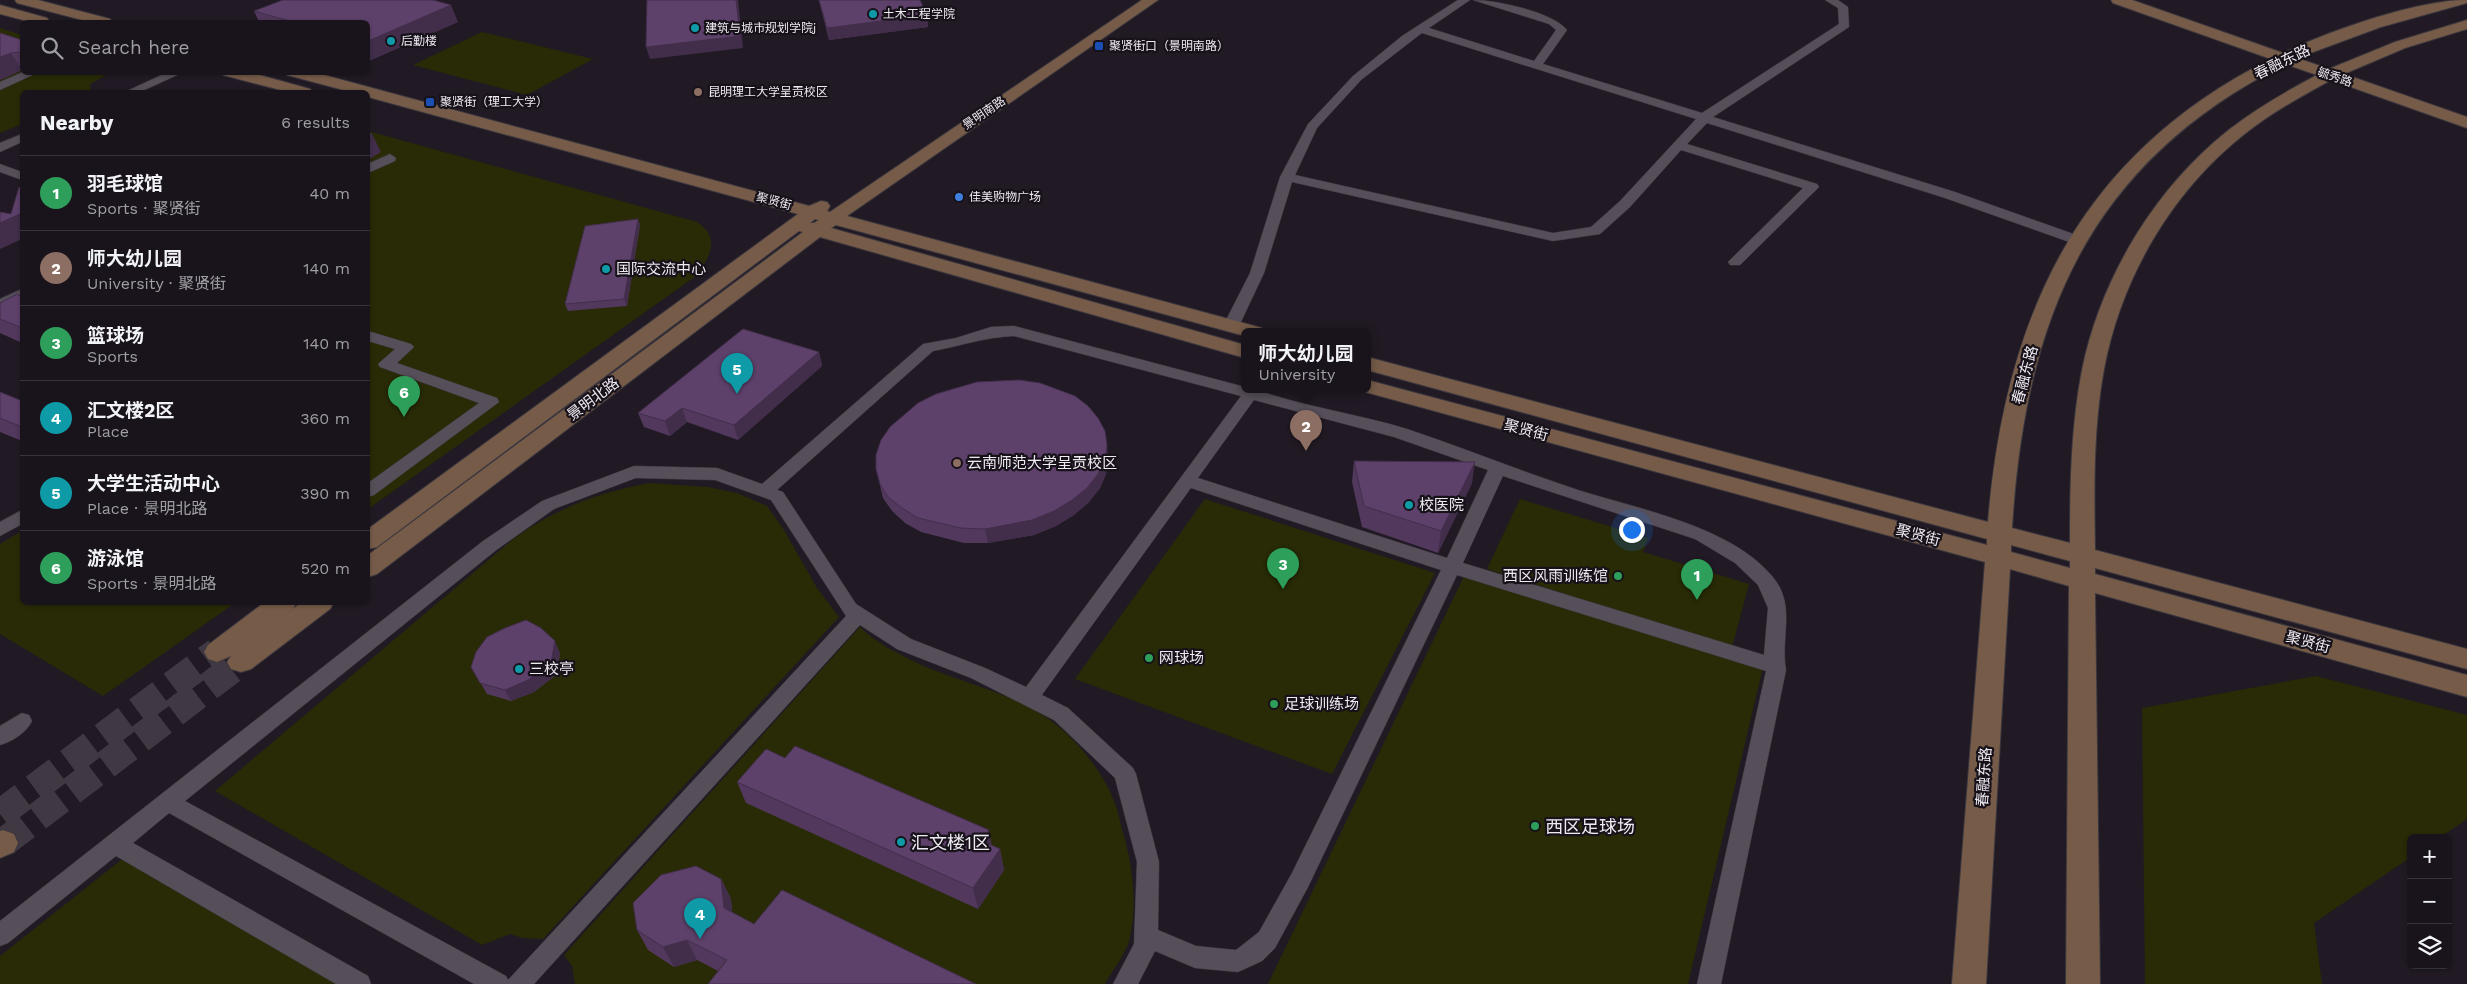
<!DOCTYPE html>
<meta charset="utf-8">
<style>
body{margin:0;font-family:"Work Sans","Noto Sans SC",sans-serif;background:#262128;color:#f1f3f6}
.controls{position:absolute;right:15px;bottom:15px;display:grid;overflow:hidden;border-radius:8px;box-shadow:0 1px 4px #0004}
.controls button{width:45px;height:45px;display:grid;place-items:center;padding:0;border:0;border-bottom:1px solid #37333a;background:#19141b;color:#f1f3f6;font:25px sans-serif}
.you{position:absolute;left:1631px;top:529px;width:18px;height:18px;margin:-12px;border:4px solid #fff;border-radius:50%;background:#1a73e8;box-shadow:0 0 0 8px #1a73e833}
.badge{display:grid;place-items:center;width:32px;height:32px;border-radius:50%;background:#93b7fd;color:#fff;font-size:16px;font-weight:700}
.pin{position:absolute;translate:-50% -41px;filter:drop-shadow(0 1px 2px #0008)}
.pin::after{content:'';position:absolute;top:26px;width:18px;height:15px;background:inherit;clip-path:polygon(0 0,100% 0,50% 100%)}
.popup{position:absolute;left:1241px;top:328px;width:130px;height:65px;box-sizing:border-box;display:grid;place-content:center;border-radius:8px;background:#19141b;filter:drop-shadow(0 1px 4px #0005);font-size:16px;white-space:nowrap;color:#9f9ea3}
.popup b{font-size:19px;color:#f1f3f6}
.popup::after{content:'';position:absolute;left:50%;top:100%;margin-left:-10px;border:10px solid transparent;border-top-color:#19141b}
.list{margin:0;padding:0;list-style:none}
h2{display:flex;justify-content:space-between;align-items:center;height:65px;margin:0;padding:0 20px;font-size:21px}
h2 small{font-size:16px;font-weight:400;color:#9f9ea3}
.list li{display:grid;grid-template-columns:32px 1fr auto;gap:15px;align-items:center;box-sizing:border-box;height:75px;padding:0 20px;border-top:1px solid #37333a}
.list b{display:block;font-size:19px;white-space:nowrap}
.list p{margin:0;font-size:16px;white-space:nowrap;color:#9f9ea3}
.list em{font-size:16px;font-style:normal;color:#9f9ea3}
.icon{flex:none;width:28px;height:28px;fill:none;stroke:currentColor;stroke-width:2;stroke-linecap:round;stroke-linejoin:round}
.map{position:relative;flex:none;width:2467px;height:984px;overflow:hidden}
.search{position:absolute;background:#19141b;box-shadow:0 1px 4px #0004;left:20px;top:20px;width:350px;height:55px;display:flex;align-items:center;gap:12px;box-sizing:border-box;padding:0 18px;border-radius:8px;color:#9f9ea3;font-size:19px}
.panel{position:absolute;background:#19141b;box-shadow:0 1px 4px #0004;left:20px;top:90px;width:350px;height:515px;border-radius:8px}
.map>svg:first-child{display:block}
.green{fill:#282b05}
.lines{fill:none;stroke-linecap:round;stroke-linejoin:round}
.secondary-tunnel{stroke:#403943;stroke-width:29;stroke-dasharray:29 14;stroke-linecap:butt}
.street-casing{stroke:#3c373f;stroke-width:1}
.secondary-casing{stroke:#3c373f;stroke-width:2}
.street{fill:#564e59;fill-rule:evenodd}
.secondary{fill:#765c48;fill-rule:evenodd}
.wall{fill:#51385c}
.shaded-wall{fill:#422e4b}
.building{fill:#5e416b;stroke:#422e4b}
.culture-dot{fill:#0f9aa8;stroke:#17111a;stroke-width:2}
.transit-dot{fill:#1a4fb4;stroke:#17111a;stroke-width:2}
.education-dot{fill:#8d6e63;stroke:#17111a;stroke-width:2}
.shop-dot{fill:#3f7fe0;stroke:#17111a;stroke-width:2}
.leisure-dot{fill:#2e9e5b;stroke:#17111a;stroke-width:2}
.labels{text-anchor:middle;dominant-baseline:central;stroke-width:4.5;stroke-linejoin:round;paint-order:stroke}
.far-poi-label{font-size:12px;fill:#efeaf2;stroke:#17111a;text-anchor:start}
.far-street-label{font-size:12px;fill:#efeaf2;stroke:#17111a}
.street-label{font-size:15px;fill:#efeaf2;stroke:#17111a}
.poi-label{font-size:15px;fill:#efeaf2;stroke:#17111a;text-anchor:start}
.near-poi-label{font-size:18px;fill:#efeaf2;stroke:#17111a;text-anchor:start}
</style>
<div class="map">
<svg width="2467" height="984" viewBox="0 0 2467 984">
<rect width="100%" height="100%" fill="#211a24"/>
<g class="green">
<path d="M0,28l22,7v37l88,1 -20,11 1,8h-69v32l-22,9z"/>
<path d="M482,32l111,27 -66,36 -114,-30z"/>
<path d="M368,131l329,91c24,16 13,35 -1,54l-328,233z"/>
<path d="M649,483l59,4 29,6 30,13 17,24 33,58 22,29 -296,322 -21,-1 -12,-4 -28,11 -267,-154 297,-251c43,-31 84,-47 137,-57z"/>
<path d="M1205,499l230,74 -103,201 -257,-95z"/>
<path d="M1520,499l128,39 -5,14 106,32 -17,63 -245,-78z"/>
<path d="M22,531v71l213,1 -132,93 -103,-62v-90z"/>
<path d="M1466,572l297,95 -75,317h-420z"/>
<path d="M860,627c18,18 41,28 64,39 39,17 92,29 126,54 25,18 50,48 62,76 6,12 8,27 12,40 9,32 13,68 6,101 -2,14 -18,34 -25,47h-530l-3,-18 -8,-11z"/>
<path d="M2316,676l151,39v104l-28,19h-28v19l-97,66 8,61h-177l-3,-276z"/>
<path d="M135,849l208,135h-343v-28z"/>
</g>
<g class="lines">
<g class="secondary-tunnel">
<path d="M0,814l217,-162"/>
<path d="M3,843l238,-181"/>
</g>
<defs>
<g id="street">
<path d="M1458,0h12l-41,28 105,33 22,-31 -7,-6 -76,-24c23,0 80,12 94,30l-24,34 159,49 137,-89 -1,-16 -13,-8h13l10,7 1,20 -136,90 242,75 127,45 2,3 -7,4 -5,-1 -127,-45 -238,-75 -20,21 130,40 2,3 -79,78h-10l-2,-3 75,-74 -122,-38 -51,57 -30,27 -47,7 -261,-59 -28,91 -25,53 -3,3h-10l-3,-3 27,-53 30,-96 28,-53 45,-48 49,-40zM1422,33l274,86 -76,82 -29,26 -38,6 -258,-58 22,-47 44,-48z"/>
<path d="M23,72h16l-39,18v-8z"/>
<path d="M168,72h16l-44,20h-15z"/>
<path d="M22,134v8l-22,10v-9z"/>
<path d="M390,154l6,4 -1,3 -27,12v-9z"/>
<path d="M0,164l22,8v8l-22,-8z"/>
<path d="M22,289v10l-22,10v-10z"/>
<path d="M1014,326l231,61v3h12c48,17 101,24 150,39 57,19 113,42 171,61 60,19 152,36 194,86 25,29 8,61 14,94l-65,314h-24l69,-313 -309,-96 -149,312 -33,61 -13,13 -24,11 -43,-4 -40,-17 -17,33h-25l21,-40 3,-82 -22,-84 -61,-58 -83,-42 -74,-29 -37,-24 -326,359h-60l-305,-171 -36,30 235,133 3,8h-35l-220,-128 -108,87 -8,3v-25l483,-380 59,-40 92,-35 83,2 45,16 161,-140 33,-6 35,-11zM1014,336l227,60 -215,291 -41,-19 -74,-29 -55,-35 -73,-112 -6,-2 156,-139c27,-5 53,-14 81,-15zM1254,400l140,37 94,33 -41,88 -249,-80zM1503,476l192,63 40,24 23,22 10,23 -4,47 -301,-92zM636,478l79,2 56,20 75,116 -338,364 -2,-4 -321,-175 310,-250 59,-42zM1191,488l250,82 -149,303 -33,59 -23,18 -40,-4 -38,-16 1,-68 -23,-88 -3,-6 -65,-60 -26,-13z"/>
<path d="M368,331l43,13 3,3 -17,16 100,35 2,4 -125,93 -6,2v-14l111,-80 -99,-36 -2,-3 17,-15 -27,-8z"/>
<path d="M22,510v14l-22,12v-14z"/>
<path d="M22,713l7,2 3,6c-5,11 -20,21 -32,24v-19z"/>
</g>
<g id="secondary">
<path d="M15,0h23l72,19 2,3h-22l-73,-19z"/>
<path d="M1142,0h16l-311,216 415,112 3,4h-20v4l-409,-111 -5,3 414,117v13l-425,-121 -443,337 -9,3v-22l435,-323 -4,-1 -422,316 -9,2v-20l430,-315 -430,-117v-5h-17l-64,-17 -1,-3h27l496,134 12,-5 6,1 3,4 -3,5 3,1zM815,219l4,1 -5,3h-4z"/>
<path d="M2111,0h21l151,53c46,-22 134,-53 184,-53v3l-86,24 -84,31 32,11 66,-27 72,-22v9l-62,19 -61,26 123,43v11l-136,-48c-31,17 -62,34 -89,56 -72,58 -121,143 -138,233 -11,60 -10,120 -9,181l372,99v20l-372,-101v6l372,101v22l-372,-104 5,391h-34l3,-398 -59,-17 -24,415h-34l33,-422 -627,-172h9v-10l620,165v-6l-620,-169v-13l621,165c17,-207 91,-367 283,-463l-158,-56zM2285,64l32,11c-30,16 -60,33 -87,54 -74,58 -129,148 -148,241 -11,57 -12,115 -12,173l-58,-15c13,-211 77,-365 273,-464zM2011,545l59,16v7l-59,-16z"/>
<path d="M0,5l47,13 2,3 -18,1 -31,-8z"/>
<path d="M222,72h27l61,17 2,3h-24l-65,-17z"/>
<path d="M265,602h32l-4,7 -24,18 33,-25h32l-4,7 -79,60 -10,3 -10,-3 -4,-7 4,-6 -14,6 -9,-3 -4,-7 4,-7z"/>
<path d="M3,830l11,4 4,9 -4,9 -14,6v-27z"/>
</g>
</defs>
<use href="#street" class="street-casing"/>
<use href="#secondary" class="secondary-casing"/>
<use href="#street" class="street"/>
<use href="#secondary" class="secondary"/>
</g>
<g class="wall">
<path d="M819,0h101l7,15 1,12 -99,13z"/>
<path d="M254,11l204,11 -87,38 -3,-1v-37h-109z"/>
<path d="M0,33l22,7v30l-22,10z"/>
<path d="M638,219l2,6 -13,81 -59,5 -3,-7z"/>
<path d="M22,297v46l-22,-10v-30z"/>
<path d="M819,352l3,14 -84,74 -51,-18 -17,14 -26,-9 -6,-14z"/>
<path d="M0,392l22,9v40l-22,-9z"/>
<path d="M1108,459l-2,15 -6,14 -11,14 -15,13 -18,11 -22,9 -46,8h-24l-43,-11 -16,-9 -13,-12 -9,-13 -7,-29z"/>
<path d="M1354,461l118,22 -34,70 -76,-26 -10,-45z"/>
<path d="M560,653l-3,21 -23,18 -23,9 -24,-7 -16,-27z"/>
<path d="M737,782l255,63 8,4 4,21 -26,39 -232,-106z"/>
<path d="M721,879l10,20 1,13 22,12 -36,47 -21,-11 -23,7 -26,-17 -11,-20z"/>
</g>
<g class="shaded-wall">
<path d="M736,0h2l5,48 -93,11 -4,-12z"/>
<path d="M451,5l7,17 -87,38 -3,-8v-11z"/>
<path d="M927,15l1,12 -99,13 -2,-12z"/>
<path d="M11,53l11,17 -22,10v-23z"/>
<path d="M372,134l9,18 -13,8v-24z"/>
<path d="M22,213v26l-22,10v-26z"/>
<path d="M638,219l2,6 -13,81 -3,-7z"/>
<path d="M819,352l3,14 -84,74 -4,-15z"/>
<path d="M682,408l5,14 -17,14 -5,-15z"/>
<path d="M1107,445l1,14 -2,15 -6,14 -11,14 -15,13 -18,11 -22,9 -46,8 -3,-14z"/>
<path d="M1475,462l-3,21 -34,70 3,-22z"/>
<path d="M555,641l5,12 -3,21 -23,18 -23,9 -6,-11z"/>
<path d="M989,830l4,21 -11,-10z"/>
<path d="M1000,849l4,21 -26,39 -5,-21z"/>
<path d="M721,879l10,20 2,29 -9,-20z"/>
<path d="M687,940l10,20 -23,7 -11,-20z"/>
</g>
<g class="building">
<path d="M283,0h150l18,5 -83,36v-19h-75l-39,-11z"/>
<path d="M647,0h89l4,36 -94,11z"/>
<path d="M819,0h101l7,15 -100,13z"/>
<path d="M0,33l22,7v12l-11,1 -11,4z"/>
<path d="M368,132l4,2 -4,2z"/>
<path d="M19,187l3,2v24l-22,10v-11l11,2z"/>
<path d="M638,219l-14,80 -59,5 20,-78z"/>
<path d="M17,294l5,3v31l-22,-9v-16z"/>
<path d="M743,329l76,23 -85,73 -52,-17 -17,13 -27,-8z"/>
<path d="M1019,380l21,3 35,13 13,10 10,12 7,13 2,14 -2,14 -7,15 -11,14 -15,12 -18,11 -22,9 -47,9 -24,-1 -43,-10 -16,-10 -14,-11 -8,-13 -4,-15v-14l5,-15 9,-13 28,-24 18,-9 41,-12z"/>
<path d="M0,392l22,9v26l-22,-9z"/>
<path d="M1354,461l121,1 -34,69 -77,-25z"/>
<path d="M526,620l15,8 14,13 -4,22 -23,17 -23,10 -25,-7 -9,-16 5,-15 11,-15 18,-9z"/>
<path d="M795,746l194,84 -7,11 18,8 -27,39 -236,-106 29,-33 19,9z"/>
<path d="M696,866l25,13 3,29 30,16 28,-34 194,94h-268l19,-24 -40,-20 -24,7 -26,-17 -4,-27 28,-28z"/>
</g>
<g class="culture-dot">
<circle cx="873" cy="14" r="5"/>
<circle cx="695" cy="28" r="5"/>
<circle cx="391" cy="41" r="5"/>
<circle cx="606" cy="269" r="5"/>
<circle cx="1409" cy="505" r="5"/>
<circle cx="519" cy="669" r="5"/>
<circle cx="901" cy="842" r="5"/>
</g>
<g class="transit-dot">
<rect x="1094" y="41" width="10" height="10" rx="2.5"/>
<rect x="425" y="97" width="10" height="10" rx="2.5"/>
</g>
<g class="education-dot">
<circle cx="698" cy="92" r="5"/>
<circle cx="957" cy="463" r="5"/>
</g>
<circle class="shop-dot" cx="959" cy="197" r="5"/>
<g class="leisure-dot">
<circle cx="1618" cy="576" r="5"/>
<circle cx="1149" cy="658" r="5"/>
<circle cx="1274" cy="704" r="5"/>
<circle cx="1535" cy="826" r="5"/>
</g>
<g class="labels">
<g class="far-poi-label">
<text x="883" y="14">土木工程学院</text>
<text x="705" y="28">建筑与城市规划学院j</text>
<text x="401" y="41">后勤楼</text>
<text x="1109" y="46">聚贤街口（景明南路）</text>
<text x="708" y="92">昆明理工大学呈贡校区</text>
<text x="440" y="102">聚贤街（理工大学）</text>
<text x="969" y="197">佳美购物广场</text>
</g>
<g class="far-street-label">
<text transform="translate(2335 77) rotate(19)">毓秀路</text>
<text transform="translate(984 113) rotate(-34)">景明南路</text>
<text transform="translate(774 201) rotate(15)">聚贤街</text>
</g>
<g class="street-label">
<text transform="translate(2282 62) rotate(-26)">春融东路</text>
<text transform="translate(2025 375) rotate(-75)">春融东路</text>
<text transform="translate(593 399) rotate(-37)">景明北路</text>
<text transform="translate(1526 430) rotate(15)">聚贤街</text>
<text transform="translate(1918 535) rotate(15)">聚贤街</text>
<text transform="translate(2308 642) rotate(15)">聚贤街</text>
<text transform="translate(1984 777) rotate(-86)">春融东路</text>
</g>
<g class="poi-label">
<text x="616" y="269">国际交流中心</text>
<text x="967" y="463">云南师范大学呈贡校区</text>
<text x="1419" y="505">校医院</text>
<text x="1608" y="576" text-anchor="end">西区风雨训练馆</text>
<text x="1159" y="658">网球场</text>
<text x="529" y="669">三校亭</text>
<text x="1284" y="704">足球训练场</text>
</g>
<g class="near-poi-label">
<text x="1545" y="826">西区足球场</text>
<text x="911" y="842">汇文楼1区</text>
</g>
</g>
</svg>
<div class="controls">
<button>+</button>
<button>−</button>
<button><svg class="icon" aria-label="layers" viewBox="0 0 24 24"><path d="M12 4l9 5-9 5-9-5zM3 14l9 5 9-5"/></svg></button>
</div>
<div class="you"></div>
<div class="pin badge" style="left:1697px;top:600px;background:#2e9e5b">1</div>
<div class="pin badge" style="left:1306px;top:451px;background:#8d6e63">2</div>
<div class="popup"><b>师大幼儿园</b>University</div>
<div class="pin badge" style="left:1283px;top:589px;background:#2e9e5b">3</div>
<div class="pin badge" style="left:700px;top:939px;background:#0f9aa8">4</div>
<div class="pin badge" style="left:737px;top:394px;background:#0f9aa8">5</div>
<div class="pin badge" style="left:404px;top:417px;background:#2e9e5b">6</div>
<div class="search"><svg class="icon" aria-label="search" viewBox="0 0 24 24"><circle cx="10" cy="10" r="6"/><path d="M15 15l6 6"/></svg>Search here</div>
<section class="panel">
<h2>Nearby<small>6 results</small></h2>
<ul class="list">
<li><span class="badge" style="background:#2e9e5b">1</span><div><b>羽毛球馆</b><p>Sports · 聚贤街</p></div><em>40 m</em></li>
<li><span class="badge" style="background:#8d6e63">2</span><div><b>师大幼儿园</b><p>University · 聚贤街</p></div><em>140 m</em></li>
<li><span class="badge" style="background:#2e9e5b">3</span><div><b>篮球场</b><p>Sports</p></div><em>140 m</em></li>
<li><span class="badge" style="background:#0f9aa8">4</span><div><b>汇文楼2区</b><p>Place</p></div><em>360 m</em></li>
<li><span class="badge" style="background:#0f9aa8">5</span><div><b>大学生活动中心</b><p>Place · 景明北路</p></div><em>390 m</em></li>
<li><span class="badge" style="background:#2e9e5b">6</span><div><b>游泳馆</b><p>Sports · 景明北路</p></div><em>520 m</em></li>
</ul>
</section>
</div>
